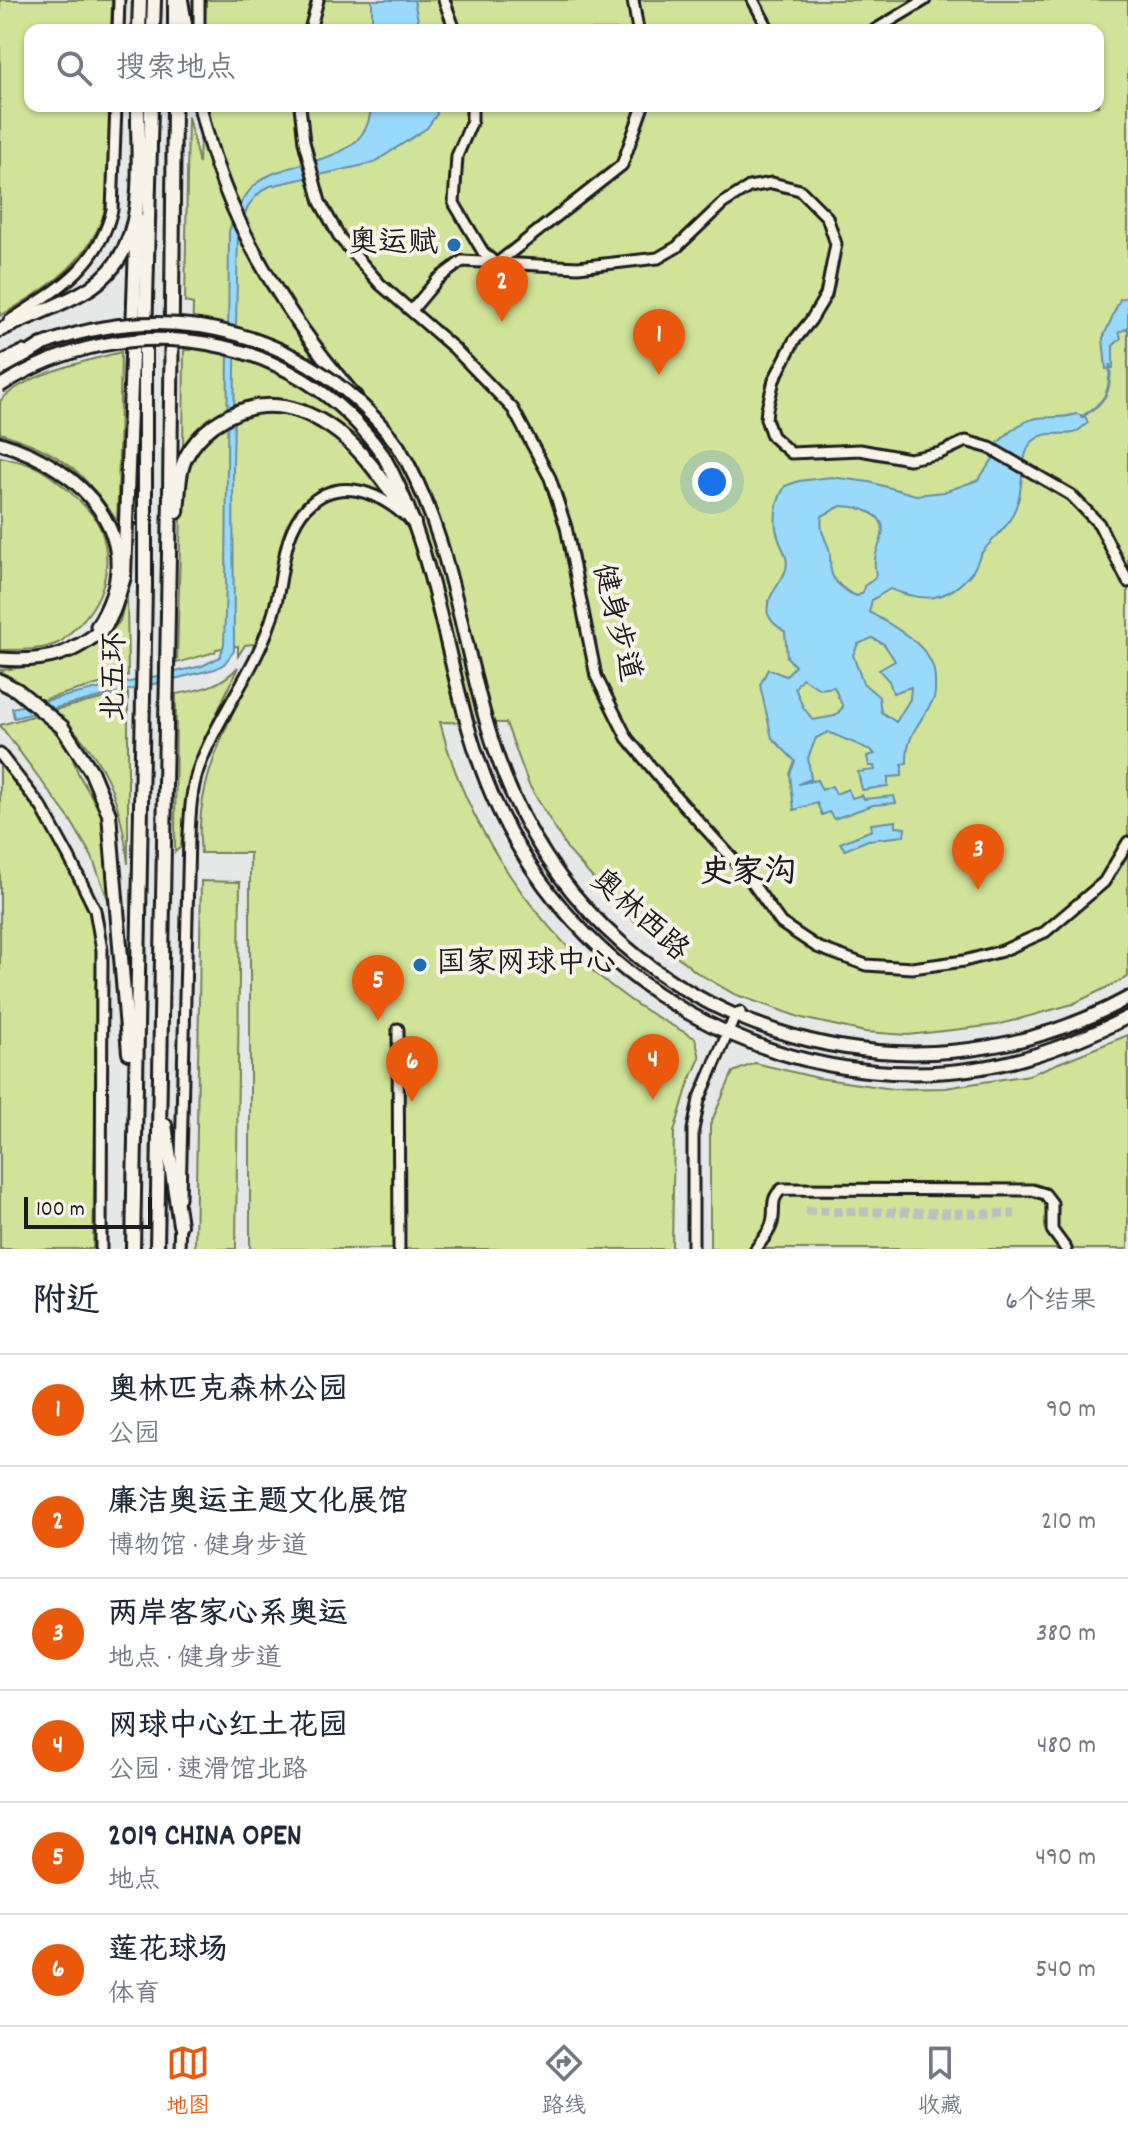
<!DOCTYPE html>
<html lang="zh">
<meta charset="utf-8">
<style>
body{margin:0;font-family:Dekko,"LXGW WenKai TC",sans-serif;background:#f2f2f3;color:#1f2937}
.scale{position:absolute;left:24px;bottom:20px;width:128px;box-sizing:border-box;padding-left:8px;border:4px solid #1c1c1c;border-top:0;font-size:22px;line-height:28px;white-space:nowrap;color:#1c1c1c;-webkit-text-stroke:6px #f7f3e8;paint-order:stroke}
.you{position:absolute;left:712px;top:482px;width:28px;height:28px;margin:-20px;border:6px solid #fff;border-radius:50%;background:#1a73e8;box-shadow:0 0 0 12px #1a73e833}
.badge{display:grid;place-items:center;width:52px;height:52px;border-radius:50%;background:#ea580c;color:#fff;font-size:26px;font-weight:700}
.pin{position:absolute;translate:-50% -66px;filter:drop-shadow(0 2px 4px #0008)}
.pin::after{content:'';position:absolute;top:42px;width:28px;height:24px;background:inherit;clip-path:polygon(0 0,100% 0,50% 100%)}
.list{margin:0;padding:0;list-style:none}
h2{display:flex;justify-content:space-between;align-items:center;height:104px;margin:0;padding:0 32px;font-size:34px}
h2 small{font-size:26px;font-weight:400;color:#747a83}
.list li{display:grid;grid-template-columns:52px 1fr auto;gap:24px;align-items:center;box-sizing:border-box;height:112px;padding:0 32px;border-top:2px solid #e0e1e3}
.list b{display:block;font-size:30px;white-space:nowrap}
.list p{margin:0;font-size:26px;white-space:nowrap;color:#747a83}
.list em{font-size:26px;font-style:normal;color:#747a83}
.icon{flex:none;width:44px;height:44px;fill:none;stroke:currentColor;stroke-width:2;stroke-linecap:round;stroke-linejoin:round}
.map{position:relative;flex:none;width:1128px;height:1249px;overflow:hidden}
.search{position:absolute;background:#fff;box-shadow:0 2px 6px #0004;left:24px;right:24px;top:24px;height:88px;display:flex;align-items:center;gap:20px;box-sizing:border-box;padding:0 28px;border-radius:16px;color:#747a83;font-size:30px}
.sheet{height:776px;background:#fff}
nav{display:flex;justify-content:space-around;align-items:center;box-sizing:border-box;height:112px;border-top:2px solid #e0e1e3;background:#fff;font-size:22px;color:#747a83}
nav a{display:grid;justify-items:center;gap:4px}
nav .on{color:#ea580c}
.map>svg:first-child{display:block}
.green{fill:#d0e398;stroke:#76805a;stroke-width:2}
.water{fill:#99dafb;stroke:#678ea2;stroke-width:2;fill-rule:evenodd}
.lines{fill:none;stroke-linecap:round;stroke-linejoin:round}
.stream{stroke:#678ea2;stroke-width:3}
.minor-tunnel{stroke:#bebfbf;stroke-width:9;stroke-dasharray:9 4.5;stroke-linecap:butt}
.minor-casing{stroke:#1c1c1c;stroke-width:15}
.major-casing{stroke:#1c1c1c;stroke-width:17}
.highway-casing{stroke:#1c1c1c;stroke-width:18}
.minor{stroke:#f7f3e8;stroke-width:9}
.major{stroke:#f7f3e8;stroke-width:11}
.highway{stroke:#f7f3e8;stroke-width:12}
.major-bridge-casing{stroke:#1c1c1c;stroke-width:17;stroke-linecap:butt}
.major-bridge{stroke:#f7f3e8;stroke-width:11}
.poi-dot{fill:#1f6fb2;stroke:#f7f3e8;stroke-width:3}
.labels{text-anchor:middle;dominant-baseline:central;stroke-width:8;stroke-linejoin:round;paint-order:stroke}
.poi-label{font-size:30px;fill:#1c1c1c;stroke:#f7f3e8;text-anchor:end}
.street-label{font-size:30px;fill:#1c1c1c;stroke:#f7f3e8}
.neighbourhood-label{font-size:32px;font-weight:bold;fill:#1c1c1c;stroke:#f7f3e8}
</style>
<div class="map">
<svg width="1128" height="1249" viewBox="0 0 1128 1249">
<rect width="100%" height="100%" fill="#e6e8e8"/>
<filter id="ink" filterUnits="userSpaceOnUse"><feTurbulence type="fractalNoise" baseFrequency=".0125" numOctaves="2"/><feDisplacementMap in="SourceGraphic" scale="16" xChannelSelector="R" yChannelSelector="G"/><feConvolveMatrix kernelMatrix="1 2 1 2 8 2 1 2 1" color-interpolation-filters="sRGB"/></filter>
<g filter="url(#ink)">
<g class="green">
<path d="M0,0h112l-1,30h-81v76h79c-1,28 2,89 -7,113 -17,46 -61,74 -102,97z"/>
<path d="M206,0h922v977l-55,27 -76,21 -89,10 -43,-3 -63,-14 -68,-24 -38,-22 -78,-65 -50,-57 -39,-65 -23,-62 -66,-1c26,105 98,212 186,275 21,16 46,28 69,41l5,20 -12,27 -14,47 -2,117h-422v-396h-49c-9,-70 32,-140 62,-201l-11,-8 -7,1 -7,11v-10l-22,3 -1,3 -38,11 4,-153 5,-26 2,-39 -5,4 1,-99h8l1,-46 -8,-2 3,-186 11,48 2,-58h897v-76h-894z"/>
<path d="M121,352l-3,145 -1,24c-34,-51 -58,-70 -117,-88v-32c25,-27 86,-40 121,-49z"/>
<path d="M0,457c13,3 30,6 41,13 18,11 53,40 60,60 13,38 2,73 -27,99 -4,4 -9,10 -14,13 -17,9 -41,8 -60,8z"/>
<path d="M127,593l1,83 -86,24 -42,-30 44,-5 32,-9 33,-22 11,-13z"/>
<path d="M238,667l-41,89 -11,41 -5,50 -6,5 1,-158c24,-4 45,-8 62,-27z"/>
<path d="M128,693v171c-7,-66 -23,-109 -75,-154z"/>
<path d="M36,715l30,27 13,33 23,40 6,44 2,46 -18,-48 -21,-36 -71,-96z"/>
<path d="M0,758l38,53 55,102 5,38 -5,298h-93z"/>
<path d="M201,881l39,1 -4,367h-41z"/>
<path d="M1128,1035v214h-418v-124l23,-53 22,-9 63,15 75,11 52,-1 84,-13z"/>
</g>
<g class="water">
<path d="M372,0h42l6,30h-48z"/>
<path d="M371,106h65l1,8 -10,14 -54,35 -103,23c-21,11 -25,26 -32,47l-5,230 1,188 -10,13 -9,5 -201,49 -2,-10 190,-42 18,-9 4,-13 2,-61 3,-352c7,-22 20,-48 43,-57 36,-16 97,-14 99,-68z"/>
<path d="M1128,297v31l-9,4 2,6 -8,8v22l-7,1 -3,-31 17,-39z"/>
<path d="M1076,414l9,2 3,7c-5,3 -10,9 -15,10 -13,3 -27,-4 -41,9 -11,10 -9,44 -14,59 -9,27 -18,30 -35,50 -5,6 -6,15 -11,21 -25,31 -49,30 -82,17l-18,11 -3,12c27,16 67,35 66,69 0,7 1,14 -2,19 -12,23 -27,34 -26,63l-5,1v12l-14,1v9l-26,4 -4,-18 17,-2 -1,-4h-5l-2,-10 8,-2 -4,-4 -43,-18 -12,6 -8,20 3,21 -13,5 19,-4 5,10 10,-4 4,8 12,-5 4,9 10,-3 2,4 30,-3 2,7 -23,2 -39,14 -5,-7 -7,3 -5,-12 -23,7 -4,-36 5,-13 -23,-23 -12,-53 8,-16 18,7 9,-10 -8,-9 -2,-25c-6,-5 -14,-9 -17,-18 -4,-17 14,-30 18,-45 3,-12 -4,-20 -7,-29 -7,-20 -4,-37 6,-54l14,-5 32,-4 38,5 47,13 28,-3 34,-12 15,-21 -4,-7c14,-14 28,-30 48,-34 13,-2 26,1 39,-4zM841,506c16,0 47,7 41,29 -1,8 -7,17 -7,25 -2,17 8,14 -11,26l-1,6 -5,4c-10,-2 -25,-14 -27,-25 -2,-8 1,-17 -3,-25 -5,-12 -8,-16 -6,-30zM872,638l12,6 11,17 -16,9 10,11 4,12 18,-6 -1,12 -14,23 -15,-10 -2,-15 -16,-14 -10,-28 5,-11zM802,678l18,11 14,-2 9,20 -8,9 -22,4 -10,-13 -8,-19z"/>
<path d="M896,821v6l9,1 -1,8 -36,4 -23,10 -5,-7 32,-13 -1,-6z"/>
</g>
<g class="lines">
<path class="stream" d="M1082,417c23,-15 29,-24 28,-52"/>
<path class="minor-tunnel" d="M806,1211l209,3"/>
<defs>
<g id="minor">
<path d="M444,0l11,30"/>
<path d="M633,0l5,30"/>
<path d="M753,0l16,30"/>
<path d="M118,30l1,-30"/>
<path d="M199,30v-30"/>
<path d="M310,30l8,-30"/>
<path d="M875,30l50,-30"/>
<path d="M300,106l4,36 16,60 20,36 40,46 74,64 59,61 37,69 16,49 30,149 31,62 44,53 72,79 38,53 36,24 49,18 46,3 52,-7 38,-10 43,-19 59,-50 24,-40"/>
<path d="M472,106v15l-15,35 -3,47 29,49 13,12 126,-99 21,-59"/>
<path d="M412,310l26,-31 24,-18 116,6 80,-9 19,-11 45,-43 27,-17 23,-4 28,7 27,27 9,27 -10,51 -15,25 -17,21 -20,39 -7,29 -1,10 6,17 19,17 69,-3 49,9 31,-6 26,-12 24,7 81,47 28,29 29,58"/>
<path d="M9,321c46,-30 89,-53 103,-111l4,-104"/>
<path d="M0,754l42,54 27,49 26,53 7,40 -1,299"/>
<path d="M398,1029l1,220"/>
<path d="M180,1198l9,-362c1,-22 2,-45 9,-66 20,-56 60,-102 76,-159 10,-34 7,-77 33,-104 30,-31 69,-16 97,8"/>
<path d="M179,1249l1,-29"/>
<path d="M693,1249v-119l6,-30 36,-84 5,-4"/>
<path d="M756,1249c5,-8 12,-15 15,-23 6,-15 -3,-26 11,-37l250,1 13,4 7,9v27l14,19"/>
</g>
<g id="major">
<path d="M200,106c24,111 82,206 156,291"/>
<path d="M0,363l23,-11"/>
<path d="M0,443c83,25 153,96 97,183"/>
<path d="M398,446c65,107 64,237 115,350 105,234 392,325 615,202"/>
<path d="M383,455c60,106 62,230 109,340 81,188 284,304 487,273 53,-8 101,-27 149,-51"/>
<path d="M0,659c23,2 57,1 76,-13"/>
</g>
<g id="highway">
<path d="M181,0l5,30"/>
<path d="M139,30l1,-30"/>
<path d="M153,30l1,-30"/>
<path d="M175,30v-29"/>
<path d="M0,330c29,-14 63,-25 90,-42 61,-40 47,-119 48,-182"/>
<path d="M0,371l42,-26"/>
<path d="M177,512c2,-17 1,-40 9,-55 7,-14 16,-23 28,-32 42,-30 85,-23 125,8 30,23 52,60 75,90"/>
<path d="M69,651c43,-22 41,-30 55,-74l13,-358"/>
<path d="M0,681l17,9 45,37 29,44 18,43 20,239"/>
<path d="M165,1125l15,100"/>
<path d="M133,1249l12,-663v-247l6,-233"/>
<path d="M157,1249l13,-754 4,-389"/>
</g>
</defs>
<use href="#minor" class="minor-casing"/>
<use href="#major" class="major-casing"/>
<use href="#highway" class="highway-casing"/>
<use href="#minor" class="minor"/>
<use href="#major" class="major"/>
<use href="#highway" class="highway"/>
<defs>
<g id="major-bridge">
<path d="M42,345c130,-50 272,-12 356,101"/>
<path d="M0,386c127,-81 295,-56 383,69"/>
</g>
</defs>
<use href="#major-bridge" class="major-bridge-casing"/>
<use href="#major-bridge" class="major-bridge"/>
</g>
</g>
<g class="poi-dot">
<circle cx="454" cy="245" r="8"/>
<circle cx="420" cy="965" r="8"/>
</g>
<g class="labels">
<g class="poi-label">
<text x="438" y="245">奥运赋</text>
<text x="436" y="965" text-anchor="start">国家网球中心</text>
</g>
<g class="street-label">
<text transform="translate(614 623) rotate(76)">健身步道</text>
<text transform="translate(117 677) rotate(-89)">北五环</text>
<text transform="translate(638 917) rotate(42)">奥林西路</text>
</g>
<g class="neighbourhood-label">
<text x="748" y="875">史家沟</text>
</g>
</g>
</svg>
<div class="scale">100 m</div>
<div class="you"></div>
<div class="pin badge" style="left:659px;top:375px">1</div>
<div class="pin badge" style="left:502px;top:322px">2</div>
<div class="pin badge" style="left:978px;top:890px">3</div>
<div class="pin badge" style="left:653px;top:1100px">4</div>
<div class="pin badge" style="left:378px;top:1021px">5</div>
<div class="pin badge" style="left:412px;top:1102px">6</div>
<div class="search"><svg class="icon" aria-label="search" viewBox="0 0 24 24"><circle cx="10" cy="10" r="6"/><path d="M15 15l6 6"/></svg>搜索地点</div>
</div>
<section class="sheet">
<h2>附近<small>6个结果</small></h2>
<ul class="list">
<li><span class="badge">1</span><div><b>奥林匹克森林公园</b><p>公园</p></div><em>90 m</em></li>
<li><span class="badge">2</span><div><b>廉洁奥运主题文化展馆</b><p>博物馆 · 健身步道</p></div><em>210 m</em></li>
<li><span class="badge">3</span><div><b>两岸客家心系奥运</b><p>地点 · 健身步道</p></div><em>380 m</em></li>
<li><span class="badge">4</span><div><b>网球中心红土花园</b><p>公园 · 速滑馆北路</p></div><em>480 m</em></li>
<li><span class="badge">5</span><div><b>2019 CHINA OPEN</b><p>地点</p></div><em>490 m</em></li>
<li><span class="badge">6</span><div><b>莲花球场</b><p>体育</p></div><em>540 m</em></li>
</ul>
</section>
<nav>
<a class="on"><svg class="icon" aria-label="map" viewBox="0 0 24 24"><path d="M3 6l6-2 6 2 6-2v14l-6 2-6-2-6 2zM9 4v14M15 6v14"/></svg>地图</a>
<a><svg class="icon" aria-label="directions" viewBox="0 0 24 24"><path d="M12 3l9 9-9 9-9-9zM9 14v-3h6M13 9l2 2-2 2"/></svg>路线</a>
<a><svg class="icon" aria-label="saved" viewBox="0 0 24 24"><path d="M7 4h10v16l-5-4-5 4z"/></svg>收藏</a>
</nav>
